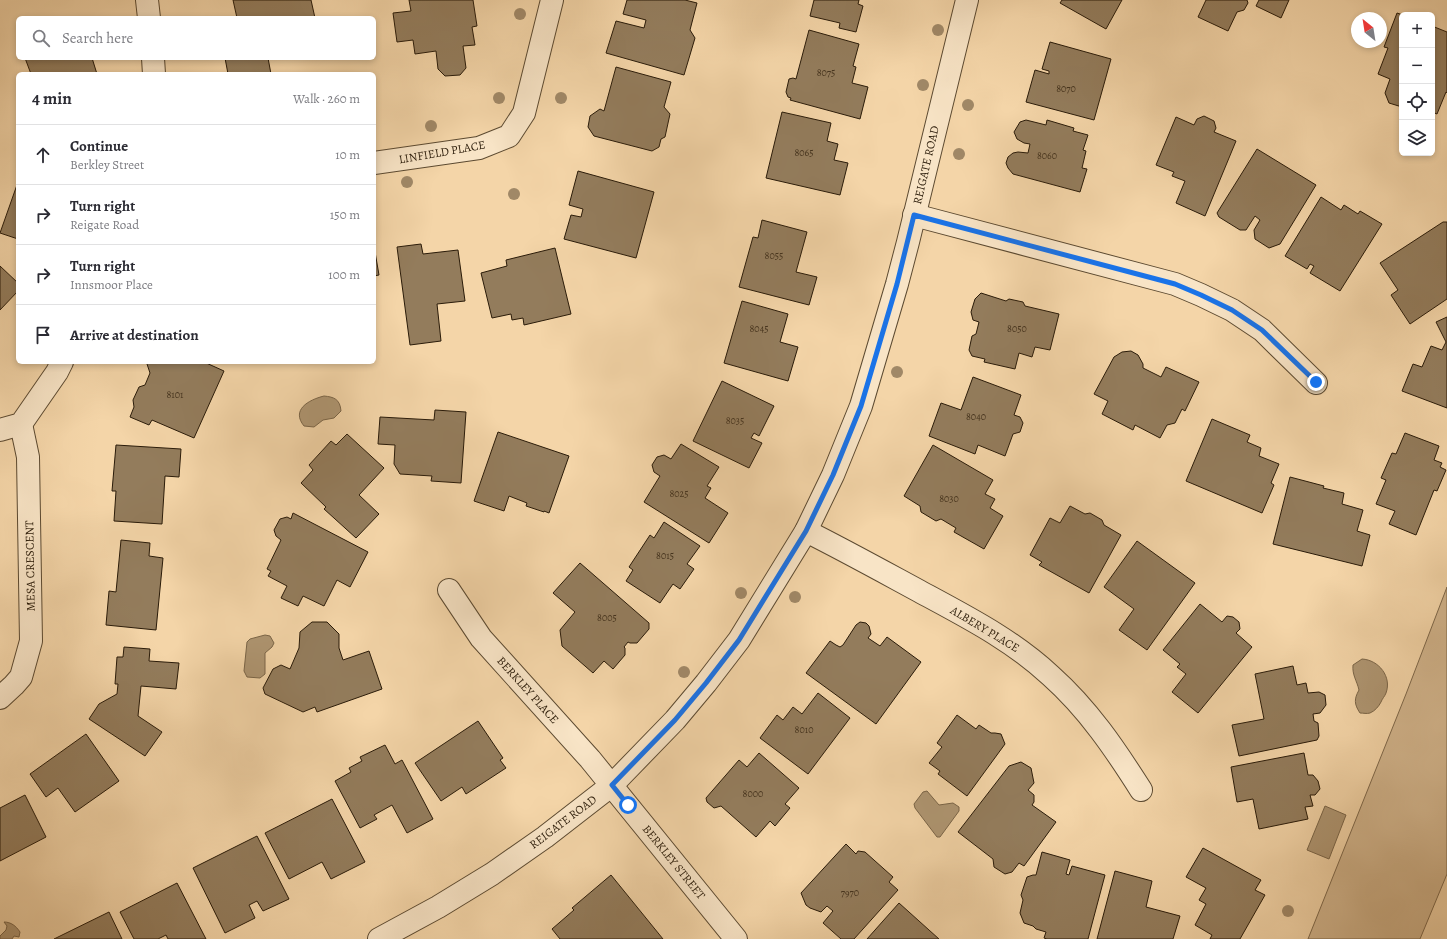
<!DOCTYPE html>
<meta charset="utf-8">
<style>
body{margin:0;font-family:Alegreya,serif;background:#f2f2f3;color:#2b2b33}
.controls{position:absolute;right:12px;top:12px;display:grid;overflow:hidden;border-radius:6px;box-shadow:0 2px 6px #0003}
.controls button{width:36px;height:36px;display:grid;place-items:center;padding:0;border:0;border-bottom:1px solid #e1e1e2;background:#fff;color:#2b2b33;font:20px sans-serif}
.compass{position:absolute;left:1351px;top:12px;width:36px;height:36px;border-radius:50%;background:#fff;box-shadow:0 2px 6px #0003;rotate:330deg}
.stop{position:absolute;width:12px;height:12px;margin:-9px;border:3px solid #1a73e8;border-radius:50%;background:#fff}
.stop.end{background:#1a73e8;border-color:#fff;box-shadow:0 1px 4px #0008}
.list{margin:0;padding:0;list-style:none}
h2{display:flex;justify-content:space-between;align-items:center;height:52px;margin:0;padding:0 16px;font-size:17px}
h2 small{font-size:13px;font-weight:400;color:#7c7c81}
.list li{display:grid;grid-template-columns:26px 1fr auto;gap:12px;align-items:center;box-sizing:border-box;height:60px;padding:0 16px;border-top:1px solid #e1e1e2}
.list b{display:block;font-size:15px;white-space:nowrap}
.list p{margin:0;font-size:13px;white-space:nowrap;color:#7c7c81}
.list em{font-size:13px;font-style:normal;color:#7c7c81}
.icon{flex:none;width:22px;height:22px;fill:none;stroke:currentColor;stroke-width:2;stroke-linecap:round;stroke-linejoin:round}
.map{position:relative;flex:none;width:1447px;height:939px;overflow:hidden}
.search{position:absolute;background:#fff;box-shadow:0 2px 6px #0003;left:16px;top:16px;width:360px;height:44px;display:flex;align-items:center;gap:10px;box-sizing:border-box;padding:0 14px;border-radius:6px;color:#7c7c81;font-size:15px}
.panel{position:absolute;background:#fff;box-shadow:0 2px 6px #0003;left:16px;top:72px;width:360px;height:292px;border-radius:6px}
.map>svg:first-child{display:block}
.green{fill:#d2b58d;stroke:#7e684b}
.water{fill:#af9672;stroke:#7a6548}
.building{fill:#937c5c;stroke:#2a1b09}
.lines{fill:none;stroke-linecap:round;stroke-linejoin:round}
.minor-casing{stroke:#5c4a31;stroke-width:24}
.minor{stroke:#f8e4c6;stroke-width:22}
.tree{fill:#a08867}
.route{stroke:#1a73e8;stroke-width:5}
.labels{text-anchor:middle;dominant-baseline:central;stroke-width:4;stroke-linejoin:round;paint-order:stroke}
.number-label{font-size:10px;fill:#44331e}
.street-label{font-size:12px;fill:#2a1b09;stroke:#f8e4c6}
</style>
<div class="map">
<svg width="1447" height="939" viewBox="0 0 1447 939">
<rect width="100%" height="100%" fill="#f4d5a8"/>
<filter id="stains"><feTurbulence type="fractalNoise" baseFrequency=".005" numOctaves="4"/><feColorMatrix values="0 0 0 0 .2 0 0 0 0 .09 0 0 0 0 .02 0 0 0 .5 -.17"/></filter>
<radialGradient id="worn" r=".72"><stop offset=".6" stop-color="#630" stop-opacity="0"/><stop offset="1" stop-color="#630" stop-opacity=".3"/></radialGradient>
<path class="green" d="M1447,587v287l-27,65h-112l98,-245z"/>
<g class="water">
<path d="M324,396c10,1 16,3 17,15l-7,7 -11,2 -9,7 -10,-1c-13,-16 4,-26 20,-30z"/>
<path d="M265,635l5,1 4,7 -2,4 -7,6v21l-5,4 -13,-1 -3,-6 3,-29 3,-3z"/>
<path d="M1362,659c17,1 30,18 24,34 -1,3 -4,6 -5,9 -2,4 -6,9 -11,11 -3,1 -7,0 -10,0 -6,-9 -6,-14 -1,-23 -2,-9 -7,-15 -6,-25z"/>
<path d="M927,791l12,14 14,-2 6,4v4l-19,26h-3l-22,-29 -1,-4 9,-12z"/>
<path d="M1325,806l21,9 -17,44 -22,-9z"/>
<path d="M4,922c7,0 12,4 16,10l-1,5 -5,-1 -2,3h-12v-3l6,-6 1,-4z"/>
</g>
<g class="building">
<path d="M233,0h78l4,18h-78z"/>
<path d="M409,0h64l4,26 -5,1 3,18 -12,1 3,22 -6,7 -15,1 -7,-7 -2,-18 -21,3 -2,-14 -16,2 -4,-29 18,-2z"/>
<path d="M627,0h58l12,3 -7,27 5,8 -11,37 -78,-22 10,-32 28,7 2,-8 -23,-6z"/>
<path d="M814,0h45l-1,4 5,2 -7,26 -17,-4 1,-5 -30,-7z"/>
<path d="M1062,0h60l-16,29 -46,-26z"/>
<path d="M1206,0h41l1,3 -4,7 -7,2 -9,19 -30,-14z"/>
<path d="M1259,0h30l-8,18 -25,-12z"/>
<path d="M1397,13l6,2h-1v92l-13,-4 -4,-10 5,-14 -12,-5 10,-26 -4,-1z"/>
<path d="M1432,26l15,6v61l-1,-1 -9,22 -5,-2z"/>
<path d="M809,30l50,14 -6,22 3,1 -4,16 16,4 -8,32 -70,-19 1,-2 -3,-1 -2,-5 3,-13 4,-1 3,1z"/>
<path d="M1050,42l61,17 -17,61 -68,-18 9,-32 14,4v-3l-7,-2z"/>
<path d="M25,58h67l5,16h-66z"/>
<path d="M225,58h43l3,16h-43z"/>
<path d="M616,67l55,15 -7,25 6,7 -5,23 -4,2 -2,8 -7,4 -58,-15 -6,-9 2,-11 10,-7 4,2z"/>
<path d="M782,112l49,11 -4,18 11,3 -4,16 14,3 -8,32 -74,-17z"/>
<path d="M1204,116l10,5 2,7 -2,4 22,9 -31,75 -29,-13 9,-22 -13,-5 2,-4 -18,-7 20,-48 18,8 3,-6z"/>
<path d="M1026,120l20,5 1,-5 27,8 -1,3 15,4 -5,15 3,1 -4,17 5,1 -7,23 -67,-18 -5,-6 -2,-5 2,-6 5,-4 5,-1 10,1 2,-9 -6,-1 -7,-4 -3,-7 6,-10z"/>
<path d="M1257,149l59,36 -36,59 -11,4 -14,-9 -1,-9 6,-10 -5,-4 -9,14h-6l-21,-13 -2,-4z"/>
<path d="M578,171l76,21 -18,66 -72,-19 7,-24 10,2 2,-8 -14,-4z"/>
<path d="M18,182v57l-18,-6z"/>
<path d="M1321,197l20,13 3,-5 14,9 2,-3 22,13 -42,67 -30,-18 4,-7 -4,-2 -3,5 -22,-13z"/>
<path d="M762,220l45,12 -11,40 21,5 -8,28 -70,-18 14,-50 5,1z"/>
<path d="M1443,222h4v77l-37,25 -19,-29 7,-5 -18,-27z"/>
<path d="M421,244l2,10 35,-4 7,51 -28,3 4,37 -31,4 -13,-98z"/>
<path d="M374,246l5,29 -5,1z"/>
<path d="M555,248l16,66 -47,11 -1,-7 -11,2 -1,-6 -19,4 -11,-45 26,-7 -1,-6z"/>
<path d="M0,266l18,17v8l-18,19z"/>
<path d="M981,293l25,8 3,-2 14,3 2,4 34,8 -9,36 -15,-3 -3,10 -13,-4 -4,16 -31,-7 1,-3 -13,-3 -3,-6 3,-14 4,-2 3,-12 -6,-2 -2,-8 4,-13z"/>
<path d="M742,301l46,13 -8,28 18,5 -10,34 -64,-18z"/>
<path d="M1447,317v91l-45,-17 11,-27 9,3 9,-21 11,4 4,-8 -10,-20z"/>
<path d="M1131,351l7,4 5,9v4l18,9 5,-10 33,15 -14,29 -3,-2 -7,14 -8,2 -7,13 -25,-13 -2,5 -31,-16 6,-13 -14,-7 20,-37 8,-5z"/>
<path d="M148,362h56l20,9 -30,67 -42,-18 -3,5 -19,-8 4,-10 -1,-7 6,-13 6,-2 5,-12 -3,-9z"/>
<path d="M973,377l48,18 -7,20 6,2 3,6 -3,9 -7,2 -8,22 -27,-11 -3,9 -46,-18 12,-33 20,7z"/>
<path d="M722,381l52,25 -15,30 -5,-3 -3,5 11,5 -13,25 -56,-27z"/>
<path d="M435,410l31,2 -5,71 -30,-2 1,-5 -32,-2 -6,-10 1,-19 -17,-1 2,-27 54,3z"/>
<path d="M1212,419l38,16 -3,7 14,6 -2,8 20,8 -8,19 3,2 -12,28 -76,-32z"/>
<path d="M498,432l71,24 -20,57 -5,-2v1l-18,-6 1,-3 -18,-7 -5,15 -30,-10z"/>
<path d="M1405,433l34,13 -5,14 8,3 -2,4 6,3 -9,21 -3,-1 -18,45 -27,-11 6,-13 -19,-7 10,-24 -5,-2 11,-25 4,1z"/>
<path d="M347,434l37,34 -25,27 20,19 -23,24 -32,-29 2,-2 -25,-24 12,-13 -4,-5 22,-24 5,4z"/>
<path d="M681,444l38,23 -12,19 4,2 -6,10 23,15 -19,30 -65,-41 16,-26 -6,-4 -2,-7 5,-8 7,-2 7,4z"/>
<path d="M116,445l65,4 -2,28 -14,-1 -3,48 -48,-3 2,-30h-4z"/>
<path d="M933,445l60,35 -8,14 10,5 -5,9 13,8 -19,33 -30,-17 2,-4 -15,-9 -5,2 -15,-9 -1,-6 -16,-10z"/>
<path d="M1290,477l34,9 -1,2 21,5 -2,11 21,6 -6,21 13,4 -8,31 -89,-22z"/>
<path d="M1070,506l15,8 5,-1 12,7 2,5 17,10 -32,58 -50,-28 3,-3 -12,-7 20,-37 10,5z"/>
<path d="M293,513l75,39 -18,35 -13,-7 -13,26 -21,-10 -5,10 -17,-8 6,-12 -19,-10 3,-5 -4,-2 14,-29 -5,-4 -2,-6 6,-11 7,-2 4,2z"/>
<path d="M664,522l36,24 -13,18 7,5 -14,20 -7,-5 -13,19 -34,-22 7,-11 -4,-3 21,-32 4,3z"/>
<path d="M121,540l29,3 -1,13 14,2 -7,72 -50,-5 3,-34 7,1z"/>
<path d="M1137,541l58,42 -48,67 -28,-20 15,-21 -30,-22z"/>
<path d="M580,563l69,60v6l-12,14h-7l-2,-1 -4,5 1,1v7l-12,14 -9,-8 -11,12 -31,-27 -2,-16 15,-18 -22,-19z"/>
<path d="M1200,604l22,18 5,-6 6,1 6,5 1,7 -4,4 16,14 -54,66 -26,-21 14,-18 -9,-7 3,-3 -17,-14z"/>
<path d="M312,622h15l12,12v14l4,12 26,-9 13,38 -65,23 -2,-5 -12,5 -38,-18 -2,-6 10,-19 8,-4 9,4 9,-21 1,-16z"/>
<path d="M860,622l6,1 3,3 2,8 -3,4 12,8 7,-9 34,25 -45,62 -70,-51 24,-32 6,4 4,2 3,-2 13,-20z"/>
<path d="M124,647l26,2 -1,12 30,2 -3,26 -35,-3 -3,30 24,16 -17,24 -56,-37 10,-15 18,-10 1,-10h-3l2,-27h6z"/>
<path d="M1293,666l4,19 9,-2 2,10 11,-1 6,3 1,10 -6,8 -7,1 1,7 4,2 1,13 -2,4 -78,16 -7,-31 32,-6 -9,-45z"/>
<path d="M818,693l32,25 -42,56 -48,-36 17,-23 6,5 10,-13 9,7z"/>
<path d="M957,715l19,14 3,-4 12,8h4l6,1 4,10 -38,52 -29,-22 2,-3 -11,-8 13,-16 -5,-4z"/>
<path d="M478,721l25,37 -3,2 6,8 -40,26 -4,-7 -21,14 -26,-38z"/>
<path d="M86,734l33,47 -44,31 -17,-24 -12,9 -16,-23z"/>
<path d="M385,745l10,19 7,-4 31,59 -26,14 -15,-28 -18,10 3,4 -17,9 -25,-47 16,-9 -2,-4 13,-7 -2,-4z"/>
<path d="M759,753l40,35 -14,16 5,4 -15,18 -5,-5 -14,16 -35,-31 -7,2 -7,-6 -1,-4 33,-38 8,7z"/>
<path d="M1304,753l4,22h5l5,6 2,8 -5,6h-5l3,11 -8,1 3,12 -49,10 -6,-30 -16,3 -6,-35z"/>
<path d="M1021,762l10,6 3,15 -6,7 6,5v7l-2,3 24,17 -32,44 -5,-3 -7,9 -7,2 -11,-7 -1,-8 -35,-27 51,-66z"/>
<path d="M25,795l21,42 -46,24v-53z"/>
<path d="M332,799l33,63 -34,17 -9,-17 -33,17 -24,-46z"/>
<path d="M257,836l32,63 -26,12 -6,-10 -8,4 6,13 -30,15 -32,-65z"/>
<path d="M846,844l10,10 2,-3 7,1 28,25 -4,5 9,8 -44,49h-13l-18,-16 10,-12 -6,-5 -6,6 -11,-4 -4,-3 -5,-12z"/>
<path d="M1203,848l58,32 -6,10 10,5 -25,44h-30l2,-4 -17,-10 11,-21 -7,-4 7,-12 -20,-11z"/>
<path d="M1042,852l28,8 -4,14 3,1 3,-9 33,9 -17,64h-41l-3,-1 2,-6 -10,-3 -3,-3 -9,-3 -4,-10 3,-13 -2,-5 6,-18 6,-2h3z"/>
<path d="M1115,871l37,10 -6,26 34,9 -7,23h-76z"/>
<path d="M611,875l52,64h-103l-8,-10 22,-19 -2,-2z"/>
<path d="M177,883l29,56h-38l-2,-4 -8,4h-24l-14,-27z"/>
<path d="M899,903l40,36h-72z"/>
<path d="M109,912l13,27h-68z"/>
</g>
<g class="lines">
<defs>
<g id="minor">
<path d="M147,0l2,18"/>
<path d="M153,58l1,16"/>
<path d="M374,163l105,-15 30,-12 15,-23 28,-113"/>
<path d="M914,215l261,69 26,11 31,15 30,20 54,53"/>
<path d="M0,430l21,-6 36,-52 5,-10"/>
<path d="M806,531c38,19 76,40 113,60 48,26 92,48 132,85 37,33 64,73 90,114"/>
<path d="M449,590l32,48 109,121 146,180"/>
<path d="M0,698l14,-13 7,-8 10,-36 -3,-184 -7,-33"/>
<path d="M379,939l59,-32 54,-33 53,-37 67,-52 63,-65 31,-37 33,-43 67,-109 27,-56 28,-69 36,-122 11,-42 59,-242"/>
</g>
</defs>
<use href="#minor" class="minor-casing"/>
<use href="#minor" class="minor"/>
</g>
<g class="tree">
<circle cx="520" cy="14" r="6"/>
<circle cx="938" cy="30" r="6"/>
<circle cx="923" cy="85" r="6"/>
<circle cx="499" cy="98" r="6"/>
<circle cx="561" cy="98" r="6"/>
<circle cx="968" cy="105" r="6"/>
<circle cx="431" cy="126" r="6"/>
<circle cx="959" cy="154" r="6"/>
<circle cx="407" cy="182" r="6"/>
<circle cx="514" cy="194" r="6"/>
<circle cx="897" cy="372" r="6"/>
<circle cx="741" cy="593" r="6"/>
<circle cx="795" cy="597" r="6"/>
<circle cx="684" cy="672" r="6"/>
<circle cx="1288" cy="911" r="6"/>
</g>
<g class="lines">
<path class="route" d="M628,805l-16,-20 63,-65 31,-37 33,-43 67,-109 27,-56 28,-69 36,-122 17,-69 261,69 26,11 31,15 30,20 54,52"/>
</g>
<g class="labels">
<g class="number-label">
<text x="826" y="72">8075</text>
<text x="1066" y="88">8070</text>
<text x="804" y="152">8065</text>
<text x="1047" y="155">8060</text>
<text x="774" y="255">8055</text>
<text x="759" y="328">8045</text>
<text x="1017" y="328">8050</text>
<text x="175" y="394">8101</text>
<text x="976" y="416">8040</text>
<text x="735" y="420">8035</text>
<text x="679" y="493">8025</text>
<text x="949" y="498">8030</text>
<text x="665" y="555">8015</text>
<text x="607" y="617">8005</text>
<text x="804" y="729">8010</text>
<text x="753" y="793">8000</text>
<text x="850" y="892">7970</text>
</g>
<g class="street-label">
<text transform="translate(442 152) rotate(-10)">LINFIELD PLACE</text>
<text transform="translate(926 165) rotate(-77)">REIGATE ROAD</text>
<text transform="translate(30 566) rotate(-91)">MESA CRESCENT</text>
<text transform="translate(985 629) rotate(31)">ALBERY PLACE</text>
<text transform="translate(528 690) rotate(48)">BERKLEY PLACE</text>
<text transform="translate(563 822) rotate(-37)">REIGATE ROAD</text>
<text transform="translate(674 862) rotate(51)">BERKLEY STREET</text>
</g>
</g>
<rect width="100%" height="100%" filter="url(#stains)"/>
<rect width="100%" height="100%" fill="url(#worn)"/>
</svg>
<div class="controls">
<button>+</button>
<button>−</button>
<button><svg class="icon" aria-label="locate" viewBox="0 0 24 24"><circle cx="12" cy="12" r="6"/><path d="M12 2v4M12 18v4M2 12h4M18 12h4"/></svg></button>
<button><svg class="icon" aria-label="layers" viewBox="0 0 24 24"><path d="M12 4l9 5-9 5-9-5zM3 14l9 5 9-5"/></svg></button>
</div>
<svg class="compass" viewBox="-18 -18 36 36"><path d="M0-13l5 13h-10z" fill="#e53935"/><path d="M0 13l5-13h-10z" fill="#7c7c81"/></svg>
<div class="stop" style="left:628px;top:805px"></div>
<div class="stop end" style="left:1316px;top:382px"></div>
<div class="search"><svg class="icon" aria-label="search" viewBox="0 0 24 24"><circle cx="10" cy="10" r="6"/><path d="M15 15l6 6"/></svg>Search here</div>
<section class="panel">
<h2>4 min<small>Walk · 260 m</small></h2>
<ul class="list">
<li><svg class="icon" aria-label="ahead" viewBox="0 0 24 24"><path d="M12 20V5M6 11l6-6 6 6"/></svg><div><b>Continue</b><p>Berkley Street</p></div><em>10 m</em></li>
<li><svg class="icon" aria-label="right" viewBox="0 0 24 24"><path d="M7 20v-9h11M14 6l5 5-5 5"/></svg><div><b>Turn right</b><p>Reigate Road</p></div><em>150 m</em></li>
<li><svg class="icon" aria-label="right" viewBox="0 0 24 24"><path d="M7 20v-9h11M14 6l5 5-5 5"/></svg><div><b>Turn right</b><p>Innsmoor Place</p></div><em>100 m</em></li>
<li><svg class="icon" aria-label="arrive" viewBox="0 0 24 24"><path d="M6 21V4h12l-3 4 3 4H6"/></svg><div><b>Arrive at destination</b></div></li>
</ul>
</section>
</div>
